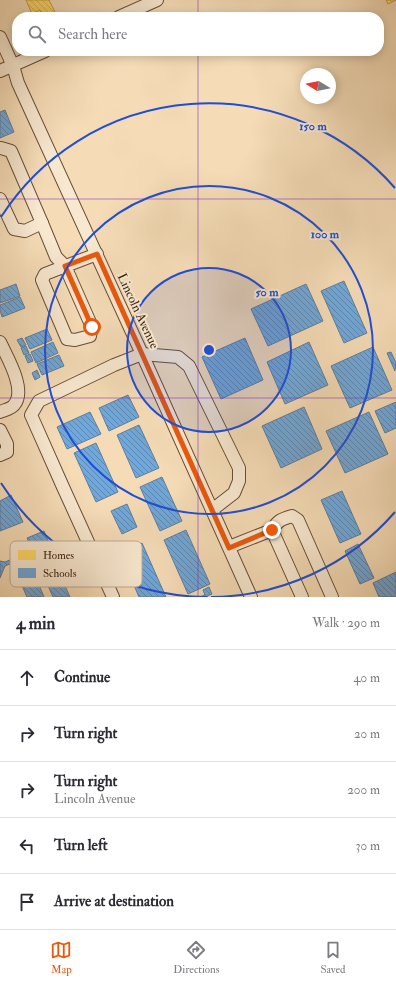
<!DOCTYPE html>
<meta charset="utf-8">
<style>
body{margin:0;font-family:"IM FELL Double Pica",serif;background:#f2f2f3;color:#2b2b33}
.compass{position:absolute;left:300px;top:68px;width:36px;height:36px;border-radius:50%;background:#fff;box-shadow:0 2px 10px #0003;rotate:280deg}
.stop{position:absolute;width:12px;height:12px;margin:-9px;border:3px solid #ea580c;border-radius:50%;background:#fff}
.stop.end{background:#ea580c;border-color:#fff;box-shadow:0 1px 4px #0008}
.list{margin:0;padding:0;list-style:none}
h2{display:flex;justify-content:space-between;align-items:center;height:52px;margin:0;padding:0 16px;font-size:17px}
h2 small{font-size:13px;font-weight:400;color:#7c7c81}
.list li{display:grid;grid-template-columns:26px 1fr auto;gap:12px;align-items:center;box-sizing:border-box;height:56px;padding:0 16px;border-top:1px solid #e1e1e2}
.list b{display:block;font-size:15px;white-space:nowrap}
.list p{margin:0;font-size:13px;white-space:nowrap;color:#7c7c81}
.list em{font-size:13px;font-style:normal;color:#7c7c81}
.icon{flex:none;width:22px;height:22px;fill:none;stroke:currentColor;stroke-width:2;stroke-linecap:round;stroke-linejoin:round}
.map{position:relative;flex:none;width:396px;height:597px;overflow:hidden}
.search{position:absolute;background:#fff;box-shadow:0 2px 10px #0003;left:12px;right:12px;top:12px;height:44px;display:flex;align-items:center;gap:10px;box-sizing:border-box;padding:0 14px;border-radius:16px;color:#7c7c81;font-size:15px}
.sheet{height:332px;background:#fff}
nav{display:flex;justify-content:space-around;align-items:center;box-sizing:border-box;height:56px;border-top:1px solid #e1e1e2;background:#fff;font-size:11px;color:#7c7c81}
nav a{display:grid;justify-items:center;gap:2px}
nav .on{color:#ea580c}
.map>svg:first-child{display:block}
.homes{fill:url(#homes-back-hatch);stroke:#c3a14b}
.schools{fill:url(#schools-back-hatch);stroke:#5e7f9d}
.lines{fill:none;stroke-linecap:round;stroke-linejoin:round}
.minor-casing{stroke:#674e36;stroke-width:14}
.minor{stroke:#f8e8d0;stroke-width:12}
.route{stroke:#ea580c;stroke-width:5}
.grid{fill:none;stroke:#7b2cbf;stroke-width:1;stroke-opacity:0.55}
.ring{fill:none;stroke:#1d4ed8;stroke-width:2}
.labels{text-anchor:middle;dominant-baseline:central;stroke-width:4;stroke-linejoin:round;paint-order:stroke}
.street-label{font-size:13px;fill:#381e0b;stroke:#f8e8d0}
.key{fill:#f8e8d0;stroke:#beab95;stroke-width:1}
.key-label{font-size:11px;fill:#381e0b}
.centre{fill:#1d4ed8;stroke:#f8e8d0;stroke-width:2}
.ring-label{font-size:12px;text-anchor:middle;font-weight:bold;fill:#1d4ed8;stroke:#f8e8d0;stroke-width:4;stroke-linejoin:round;paint-order:stroke}
</style>
<div class="map">
<svg width="396" height="597" viewBox="0 0 396 597">
<defs>
<pattern id="homes-back-hatch" width="6" height="6" patternUnits="userSpaceOnUse"><rect width="6" height="6" fill="#ffd966"/><path d="M-1 5l2 2M0 0l6 6M5-1l2 2" fill="none" stroke="#dbba57"/></pattern>
<pattern id="schools-back-hatch" width="6" height="6" patternUnits="userSpaceOnUse"><rect width="6" height="6" fill="#6fa8dc"/><path d="M-1 5l2 2M0 0l6 6M5-1l2 2" fill="none" stroke="#5c88b1"/></pattern>
</defs>
<rect width="100%" height="100%" fill="#f5dcb7"/>
<filter id="stains"><feTurbulence type="fractalNoise" baseFrequency=".005" numOctaves="4"/><feColorMatrix values="0 0 0 0 .2 0 0 0 0 .09 0 0 0 0 .02 0 0 0 .5 -.17"/></filter>
<radialGradient id="worn" r=".72"><stop offset=".6" stop-color="#630" stop-opacity="0"/><stop offset="1" stop-color="#630" stop-opacity=".3"/></radialGradient>
<g class="homes">
<path d="M26,0h23l6,12 -12,5 -3,-7 -8,4z"/>
<path d="M386,0h10l-8,4z"/>
</g>
<g class="schools">
<path d="M5,110l9,22 -14,6v-26z"/>
<path d="M344,281l23,52 -23,10 -23,-52z"/>
<path d="M16,284l4,12 -20,7v-13z"/>
<path d="M306,284l17,37 -55,25 -17,-37z"/>
<path d="M20,297l5,11 -23,9 -2,-7v-5z"/>
<path d="M47,329l5,11 -22,9 -5,-11z"/>
<path d="M22,338l4,7 -5,2 -4,-7z"/>
<path d="M245,338l18,42 -42,19 -19,-42z"/>
<path d="M53,342l5,11 -22,10 -5,-11z"/>
<path d="M309,342l19,43 -43,19 -18,-42z"/>
<path d="M26,346l3,7 -5,2 -3,-7z"/>
<path d="M373,347l19,43 -42,18 -19,-42z"/>
<path d="M391,352l5,11 -1,8 -8,-18z"/>
<path d="M30,354l3,7 -5,2 -3,-7z"/>
<path d="M59,355l5,11 -22,9 -5,-11z"/>
<path d="M37,370l3,7 -5,3 -3,-7z"/>
<path d="M128,395l11,22 -30,14 -10,-23z"/>
<path d="M396,402v26l-11,5 -10,-22z"/>
<path d="M304,407l18,42 -41,19 -19,-42z"/>
<path d="M90,412l11,22 -34,15 -10,-22z"/>
<path d="M369,412l19,42 -43,19 -19,-42z"/>
<path d="M139,425l20,43 -23,10 -19,-43z"/>
<path d="M96,443l22,49 -22,10 -22,-49z"/>
<path d="M162,477l20,44 -22,10 -20,-44z"/>
<path d="M342,491l19,43 -21,9 -19,-43z"/>
<path d="M11,495l12,27 -23,9v-30z"/>
<path d="M127,504l10,23 -15,7 -11,-23z"/>
<path d="M186,530l24,54 -22,10 -24,-54z"/>
<path d="M44,531l9,21 -3,1 20,44h-17l-26,-59z"/>
<path d="M142,543l24,54h-27l-19,-44z"/>
<path d="M358,544l16,34 -14,6 -15,-33z"/>
<path d="M26,553l18,44h-17l-15,-34 -7,3 -5,12v-17l5,1z"/>
<path d="M396,572v25h-17l-6,-14z"/>
<path d="M209,587l3,7 -5,2 1,1h-8l5,-2 -2,-5z"/>
</g>
<g class="lines">
<defs>
<g id="minor">
<path d="M119,17l38,-17"/>
<path d="M0,37l13,29 5,17 124,271 109,243"/>
<path d="M0,71l45,-20"/>
<path d="M0,148h1l10,3 31,72 14,34 9,9 27,61 -2,9 -15,4 -8,-1 -25,-59 3,-6 52,-20"/>
<path d="M0,199l14,30 11,2 17,-8"/>
<path d="M0,342c7,15 27,48 14,63 -3,4 -10,5 -14,7"/>
<path d="M0,430l7,14v8l-7,3"/>
<path d="M272,530l30,67"/>
<path d="M229,547l43,-17c6,-10 10,-11 20,-14l6,4 34,77"/>
<path d="M113,597l-50,-110 -32,-72 8,-14 75,-36 28,-11 36,3 11,9 50,102v13l-5,12 -22,17"/>
</g>
</defs>
<use href="#minor" class="minor-casing"/>
<use href="#minor" class="minor"/>
</g>
<g class="lines">
<path class="route" d="M92,327l-27,-61 32,-12 45,100 87,194 43,-18"/>
</g>
<path class="grid" d="M198,0v17M198,51v546M0,199h396M0,398h396"/>
<circle cx="209" cy="350" r="82" fill="#1d4ed8" fill-opacity=".12"/>
<g class="ring">
<circle cx="209" cy="350" r="82"/>
<circle cx="209" cy="350" r="164"/>
<path d="M395 512A247 247 0 0 1 211 597M207 597A247 247 0 0 1 1 483M1 217A247 247 0 0 1 395 188"/>
</g>
<g class="labels">
<g class="street-label">
<text transform="translate(138 311) rotate(65)">Lincoln Avenue</text>
</g>
</g>
<rect x="10" y="541" width="132" height="46" rx="6" class="key"/>
<rect x="18" y="550" width="18" height="10" fill="#ffd966"/>
<rect x="18" y="568" width="18" height="10" fill="#6fa8dc"/>
<g class="key-label">
<text x="43" y="559">Homes</text>
<text x="43" y="577">Schools</text>
</g>
<circle cx="209" cy="350" r="6" class="centre"/>
<g class="ring-label">
<text x="313" y="130">150 m</text>
<text x="325" y="238">100 m</text>
<text x="267" y="296">50 m</text>
</g>
<rect width="100%" height="100%" filter="url(#stains)"/>
<rect width="100%" height="100%" fill="url(#worn)"/>
</svg>
<svg class="compass" viewBox="-18 -18 36 36"><path d="M0-13l5 13h-10z" fill="#e53935"/><path d="M0 13l5-13h-10z" fill="#7c7c81"/></svg>
<div class="stop" style="left:92px;top:327px"></div>
<div class="stop end" style="left:272px;top:530px"></div>
<div class="search"><svg class="icon" aria-label="search" viewBox="0 0 24 24"><circle cx="10" cy="10" r="6"/><path d="M15 15l6 6"/></svg>Search here</div>
</div>
<section class="sheet">
<h2>4 min<small>Walk · 290 m</small></h2>
<ul class="list">
<li><svg class="icon" aria-label="ahead" viewBox="0 0 24 24"><path d="M12 20V5M6 11l6-6 6 6"/></svg><div><b>Continue</b></div><em>40 m</em></li>
<li><svg class="icon" aria-label="right" viewBox="0 0 24 24"><path d="M7 20v-9h11M14 6l5 5-5 5"/></svg><div><b>Turn right</b></div><em>20 m</em></li>
<li><svg class="icon" aria-label="right" viewBox="0 0 24 24"><path d="M7 20v-9h11M14 6l5 5-5 5"/></svg><div><b>Turn right</b><p>Lincoln Avenue</p></div><em>200 m</em></li>
<li><svg class="icon" aria-label="left" viewBox="0 0 24 24"><path d="M17 20v-9H6M10 6l-5 5 5 5"/></svg><div><b>Turn left</b></div><em>30 m</em></li>
<li><svg class="icon" aria-label="arrive" viewBox="0 0 24 24"><path d="M6 21V4h12l-3 4 3 4H6"/></svg><div><b>Arrive at destination</b></div></li>
</ul>
</section>
<nav>
<a class="on"><svg class="icon" aria-label="map" viewBox="0 0 24 24"><path d="M3 6l6-2 6 2 6-2v14l-6 2-6-2-6 2zM9 4v14M15 6v14"/></svg>Map</a>
<a><svg class="icon" aria-label="directions" viewBox="0 0 24 24"><path d="M12 3l9 9-9 9-9-9zM9 14v-3h6M13 9l2 2-2 2"/></svg>Directions</a>
<a><svg class="icon" aria-label="saved" viewBox="0 0 24 24"><path d="M7 4h10v16l-5-4-5 4z"/></svg>Saved</a>
</nav>
